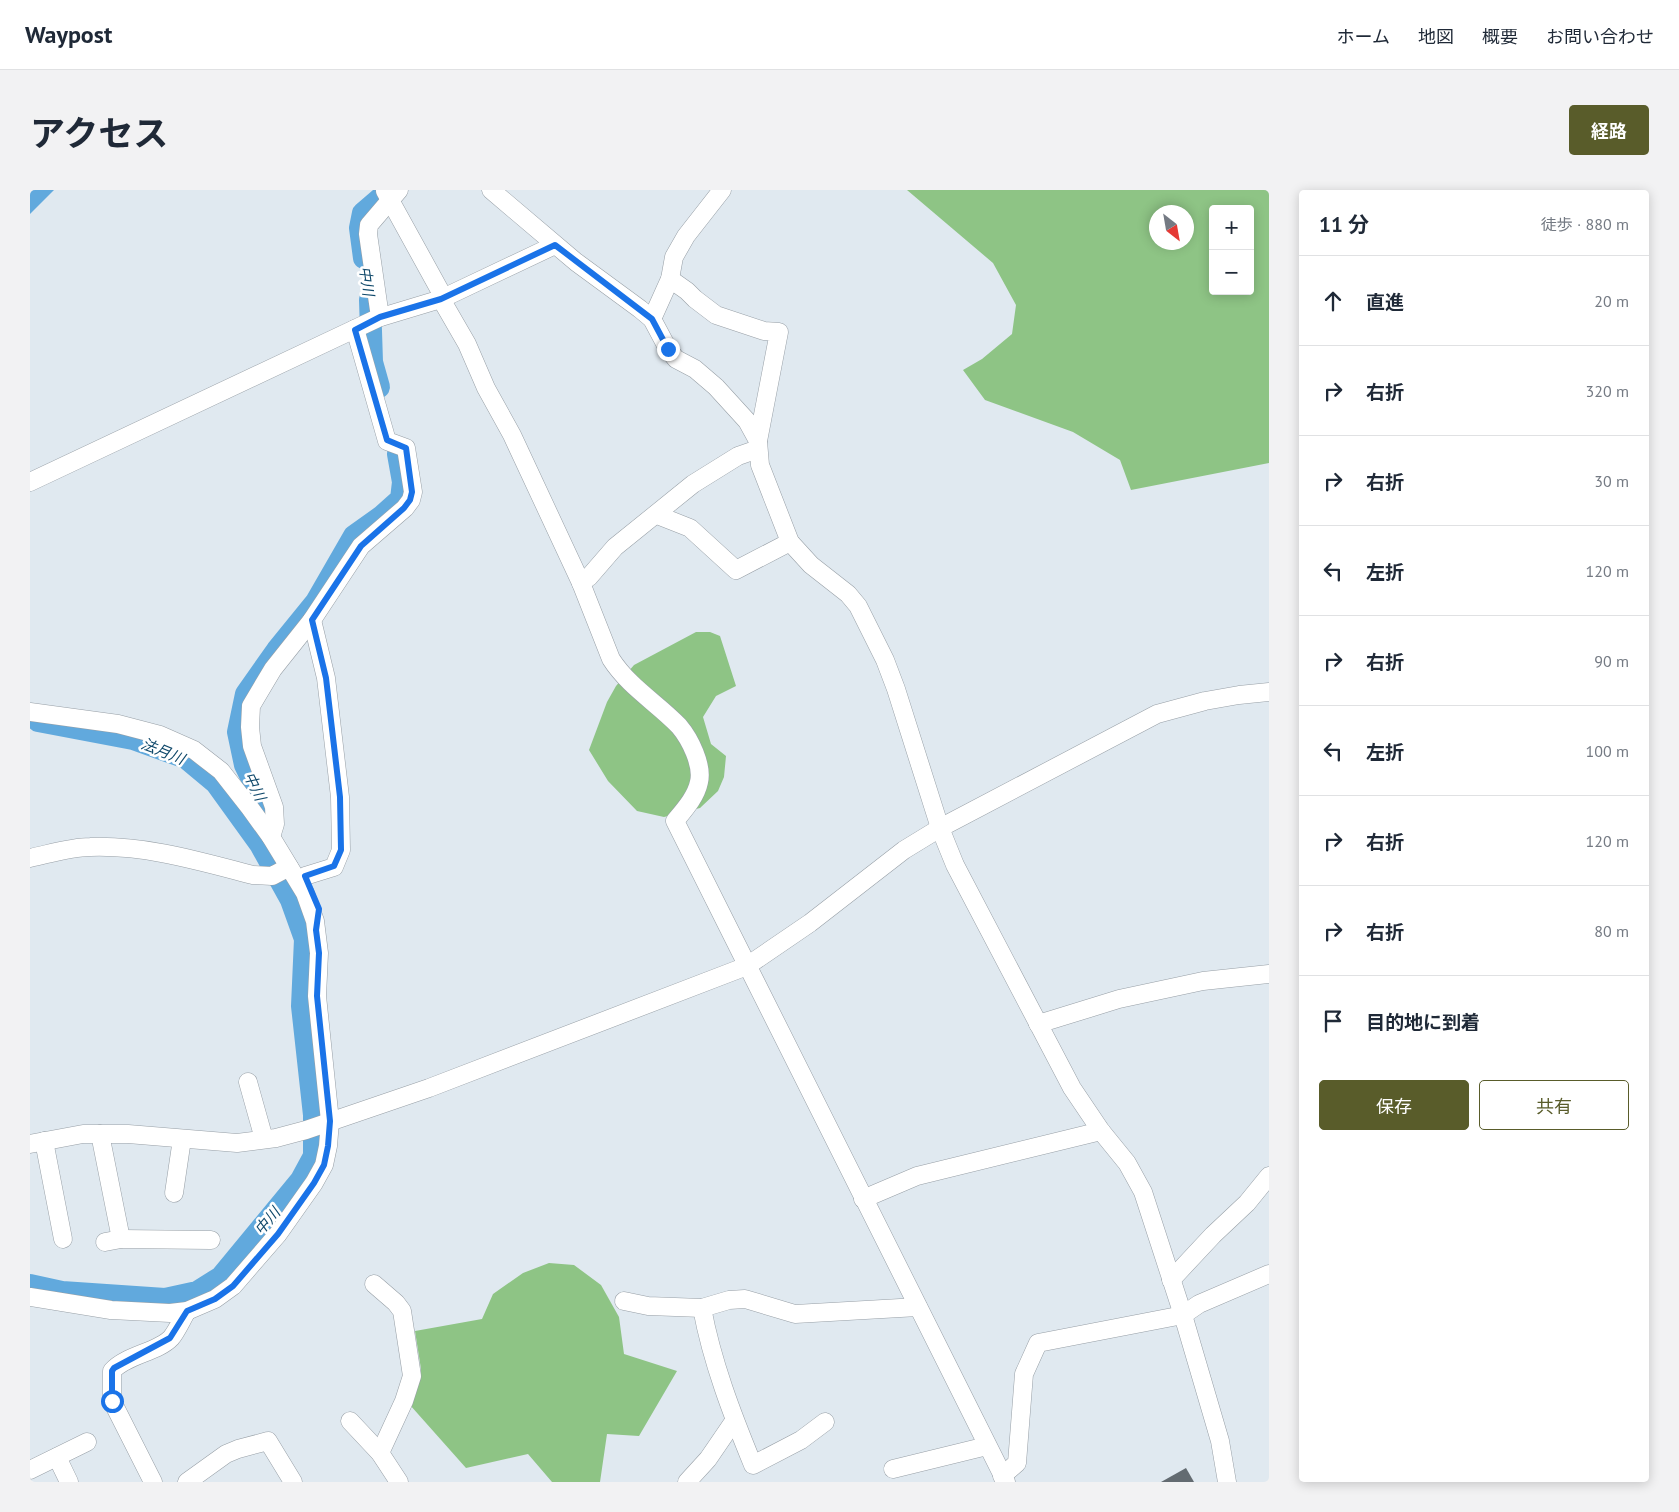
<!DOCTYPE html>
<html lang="ja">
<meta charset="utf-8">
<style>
body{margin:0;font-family:"PT Sans","Noto Sans JP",sans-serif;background:#f2f2f3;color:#1f2937}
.controls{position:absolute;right:15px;top:15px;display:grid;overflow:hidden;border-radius:5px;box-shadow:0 2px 12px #0003}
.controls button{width:45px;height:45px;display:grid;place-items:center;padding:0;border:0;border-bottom:1px solid #e0e1e3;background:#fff;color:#1f2937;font:25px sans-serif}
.compass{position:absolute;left:1119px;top:15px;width:45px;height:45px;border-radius:50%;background:#fff;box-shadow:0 2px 12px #0003;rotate:149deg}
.stop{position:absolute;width:15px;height:15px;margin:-11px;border:4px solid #1a73e8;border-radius:50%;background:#fff}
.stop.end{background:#1a73e8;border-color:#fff;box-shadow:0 1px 5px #0008}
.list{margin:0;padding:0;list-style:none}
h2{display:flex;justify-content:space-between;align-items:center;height:65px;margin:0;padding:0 20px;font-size:21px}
h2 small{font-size:16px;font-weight:400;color:#747a83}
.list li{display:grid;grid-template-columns:32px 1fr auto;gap:15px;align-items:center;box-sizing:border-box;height:90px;padding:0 20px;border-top:1px solid #e0e1e3}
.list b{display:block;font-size:19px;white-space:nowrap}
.list em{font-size:16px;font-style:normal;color:#747a83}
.actions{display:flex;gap:10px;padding:15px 20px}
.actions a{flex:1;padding:11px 0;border:1px solid #595c2a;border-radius:5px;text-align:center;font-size:18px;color:#595c2a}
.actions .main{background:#595c2a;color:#fff}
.icon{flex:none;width:28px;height:28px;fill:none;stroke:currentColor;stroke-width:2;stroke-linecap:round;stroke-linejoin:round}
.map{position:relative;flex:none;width:1239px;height:1292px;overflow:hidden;border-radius:5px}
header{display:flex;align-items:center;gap:30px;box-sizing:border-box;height:70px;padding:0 25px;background:#fff;border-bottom:1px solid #e0e1e3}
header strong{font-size:24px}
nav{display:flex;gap:28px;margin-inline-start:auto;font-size:18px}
.intro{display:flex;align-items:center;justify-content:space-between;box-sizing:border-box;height:120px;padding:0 30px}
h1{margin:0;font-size:35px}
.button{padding:12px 22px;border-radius:5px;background:#595c2a;color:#fff;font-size:18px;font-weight:700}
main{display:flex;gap:30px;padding:0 30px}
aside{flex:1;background:#fff;border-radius:5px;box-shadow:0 2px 12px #0003}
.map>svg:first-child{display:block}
.forest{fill:#8ec485;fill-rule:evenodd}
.water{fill:#61a9dd}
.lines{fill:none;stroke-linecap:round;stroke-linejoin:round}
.river{stroke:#61a9dd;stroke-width:22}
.building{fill:#636b71}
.minor-casing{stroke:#979fa6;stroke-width:19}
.minor{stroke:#fff;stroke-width:18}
.route{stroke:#1a73e8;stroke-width:6}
.labels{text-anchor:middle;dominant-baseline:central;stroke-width:5;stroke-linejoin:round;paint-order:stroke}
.water-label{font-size:15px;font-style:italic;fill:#10496b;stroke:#fff}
</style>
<header>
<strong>Waypost</strong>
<nav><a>ホーム</a><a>地図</a><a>概要</a><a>お問い合わせ</a></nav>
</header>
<div class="intro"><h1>アクセス</h1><a class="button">経路</a></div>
<main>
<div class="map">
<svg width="1239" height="1292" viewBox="0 0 1239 1292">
<rect width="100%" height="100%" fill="#e0e9f0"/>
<g class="forest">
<path d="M877,0h362v273l-138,27 -11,-30 -47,-28 -88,-32 -22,-30 19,-11 30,-25 4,-29 -23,-42zM1183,19h37v82h-37zM1126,22h30v30h-30z"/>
<path d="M666,442h14l10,4 16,50 -20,10 -13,21 8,27 15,12 -2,21 -6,14 -18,17 -36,9 -27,-6 -29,-30 -19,-31 18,-48 9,-16 18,-21z"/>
<path d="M519,1073l25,2 27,20 18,32 5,37 53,17 -38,65 -32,-2 -7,48h-48l-24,-28 -62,14 -56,-63 11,-36 -6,-38 67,-12 11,-25 30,-21z"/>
</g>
<path class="water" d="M0,0h24l-24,24z"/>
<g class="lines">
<g class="river">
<path d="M334,68l-4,-30 3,-15 27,-23"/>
<path d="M340,110l2,62 7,25"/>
<path d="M230,653l6,-35 -21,-43 -7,-33 8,-38 31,-44 39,-48 38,-66 28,-20 19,-17 2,-17 -5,-28"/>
<path d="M0,1095l32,7 103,7 32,-7 24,-15 80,-97 13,-24v-41l-12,-109 3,-67 -14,-39 -31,-56 -44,-61 -30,-25 -53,-19 -95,-18"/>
</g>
</g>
<path class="building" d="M1156,1278l8,14h-33z"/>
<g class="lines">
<defs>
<g id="minor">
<path d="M461,0l85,72 64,47 12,10 16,30 8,10 19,10 21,18 31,34 11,20 2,24 30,77 21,23 37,29 10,12 27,54 11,29 44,139 15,37 117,223 29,43 26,32 16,29 40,123 37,126 7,41"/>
<path d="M355,1l59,107"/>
<path d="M640,89l17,12 8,8 21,16 48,16 15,1 -21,109"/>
<path d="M411,109l26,45 19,44 26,47 69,148 30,76c18,28 46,44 68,67 11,13 24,39 20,56 -3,15 -15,28 -24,39l331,661"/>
<path d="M350,127l-12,-83 1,-9 30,-35"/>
<path d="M622,129l18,-40 4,-22 12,-21 36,-46"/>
<path d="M0,292l348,-164 63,-19 114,-54"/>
<path d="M627,325l33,13 46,42 54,-28"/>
<path d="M551,393l8,-6 26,-30 78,-63 45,-28 20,-7"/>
<path d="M0,522l88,12 42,11 34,15 27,21 29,37 21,29 34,56 10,28 4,32 -2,43 13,125 -2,25 -4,19 -10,18 -36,51 -45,52 -18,13 -28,12 -17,2 -59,-3 -81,-13"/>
<path d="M241,647l4,-13 -1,-17 -22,-61 -2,-19 1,-21 22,-37 39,-49 49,-74 44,-38 6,-8 2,-8 -7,-44 -19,-7 -32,-112"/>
<path d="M0,668c19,-4 41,-11 60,-11 56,-2 109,14 163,28l19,1 17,-9"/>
<path d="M275,686l29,-9 7,-17 -1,-53 -14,-119 -14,-58"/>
<path d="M1008,834l81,-25 84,-18 66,-7"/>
<path d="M218,892l16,57"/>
<path d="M70,944l21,105"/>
<path d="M14,951l19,98"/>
<path d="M0,954l53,-10h45l109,9 39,-5 30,-8 123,-42 318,-122 63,-43 94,-73 36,-22 217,-114 48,-13 34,-6 30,-3"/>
<path d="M144,1003l8,-54"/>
<path d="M833,1009l54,-23 184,-45"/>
<path d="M75,1052l16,-3 90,1"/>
<path d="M1141,1090l42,-45 34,-32 22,-27"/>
<path d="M344,1094l22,19 6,8 10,65 -8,25 -24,52"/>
<path d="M594,1111l24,5 54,2"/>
<path d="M320,1231l30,32 19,29"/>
<path d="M795,1232l-24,18 -48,25c-21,-51 -41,-103 -51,-157l27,-8 16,-1 50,15 123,-7"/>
<path d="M27,1267l12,25"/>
<path d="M863,1279l94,-23"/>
<path d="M0,1280l57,-28"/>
<path d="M972,1286l15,-13 7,-89 14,-31 145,-28 16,-11 70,-30"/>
<path d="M123,1292l-41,-81v-30c14,-16 46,-19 59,-33 6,-7 11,-19 16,-27"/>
<path d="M157,1292l39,-28 12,-5 30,-8 25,41"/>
<path d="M657,1292l21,-23 26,-38"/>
</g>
</defs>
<use href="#minor" class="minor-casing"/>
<use href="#minor" class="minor"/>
</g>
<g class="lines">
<path class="route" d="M82,1211v-30l2,-3 56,-30 17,-27 28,-12 18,-13 45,-52 36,-51 10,-18 4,-19 2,-25 -13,-125 2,-43 -3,-23 3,-21 -14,-33 29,-10 7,-16 -1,-53 -14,-119 -14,-58 49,-74 43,-38 6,-8 2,-8 -6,-44 -19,-8 -32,-110 25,-13 61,-18 114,-54 97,74 16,30"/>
</g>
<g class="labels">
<g class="water-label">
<text transform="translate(337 91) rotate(82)">中川</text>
<text transform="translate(133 561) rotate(22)">法月川</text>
<text transform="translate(225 596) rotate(64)">中川</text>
<text transform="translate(237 1031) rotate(-50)">中川</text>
</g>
</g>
</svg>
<div class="controls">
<button>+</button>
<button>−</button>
</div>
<svg class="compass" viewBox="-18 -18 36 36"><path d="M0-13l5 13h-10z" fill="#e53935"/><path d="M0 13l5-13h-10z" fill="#747a83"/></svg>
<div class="stop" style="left:82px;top:1211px"></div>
<div class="stop end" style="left:638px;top:159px"></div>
</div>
<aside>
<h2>11 分<small>徒歩 · 880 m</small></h2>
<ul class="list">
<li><svg class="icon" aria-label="ahead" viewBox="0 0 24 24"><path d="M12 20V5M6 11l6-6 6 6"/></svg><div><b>直進</b></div><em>20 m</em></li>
<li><svg class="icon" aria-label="right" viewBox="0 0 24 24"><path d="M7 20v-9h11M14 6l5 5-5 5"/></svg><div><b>右折</b></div><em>320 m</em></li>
<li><svg class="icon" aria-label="right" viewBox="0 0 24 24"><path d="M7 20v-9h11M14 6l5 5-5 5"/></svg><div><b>右折</b></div><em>30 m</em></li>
<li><svg class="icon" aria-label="left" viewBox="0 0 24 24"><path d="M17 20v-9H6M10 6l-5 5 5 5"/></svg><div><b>左折</b></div><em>120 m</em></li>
<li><svg class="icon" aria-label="right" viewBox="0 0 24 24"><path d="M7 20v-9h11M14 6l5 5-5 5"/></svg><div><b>右折</b></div><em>90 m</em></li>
<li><svg class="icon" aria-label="left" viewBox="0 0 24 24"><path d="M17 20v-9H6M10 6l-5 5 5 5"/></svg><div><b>左折</b></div><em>100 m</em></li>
<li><svg class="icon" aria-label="right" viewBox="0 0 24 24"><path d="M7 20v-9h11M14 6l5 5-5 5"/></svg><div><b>右折</b></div><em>120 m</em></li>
<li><svg class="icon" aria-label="right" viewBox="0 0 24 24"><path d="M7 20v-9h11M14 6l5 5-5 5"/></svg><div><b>右折</b></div><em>80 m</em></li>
<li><svg class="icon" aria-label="arrive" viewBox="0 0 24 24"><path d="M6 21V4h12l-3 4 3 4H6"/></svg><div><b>目的地に到着</b></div></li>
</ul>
<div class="actions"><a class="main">保存</a><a>共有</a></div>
</aside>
</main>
